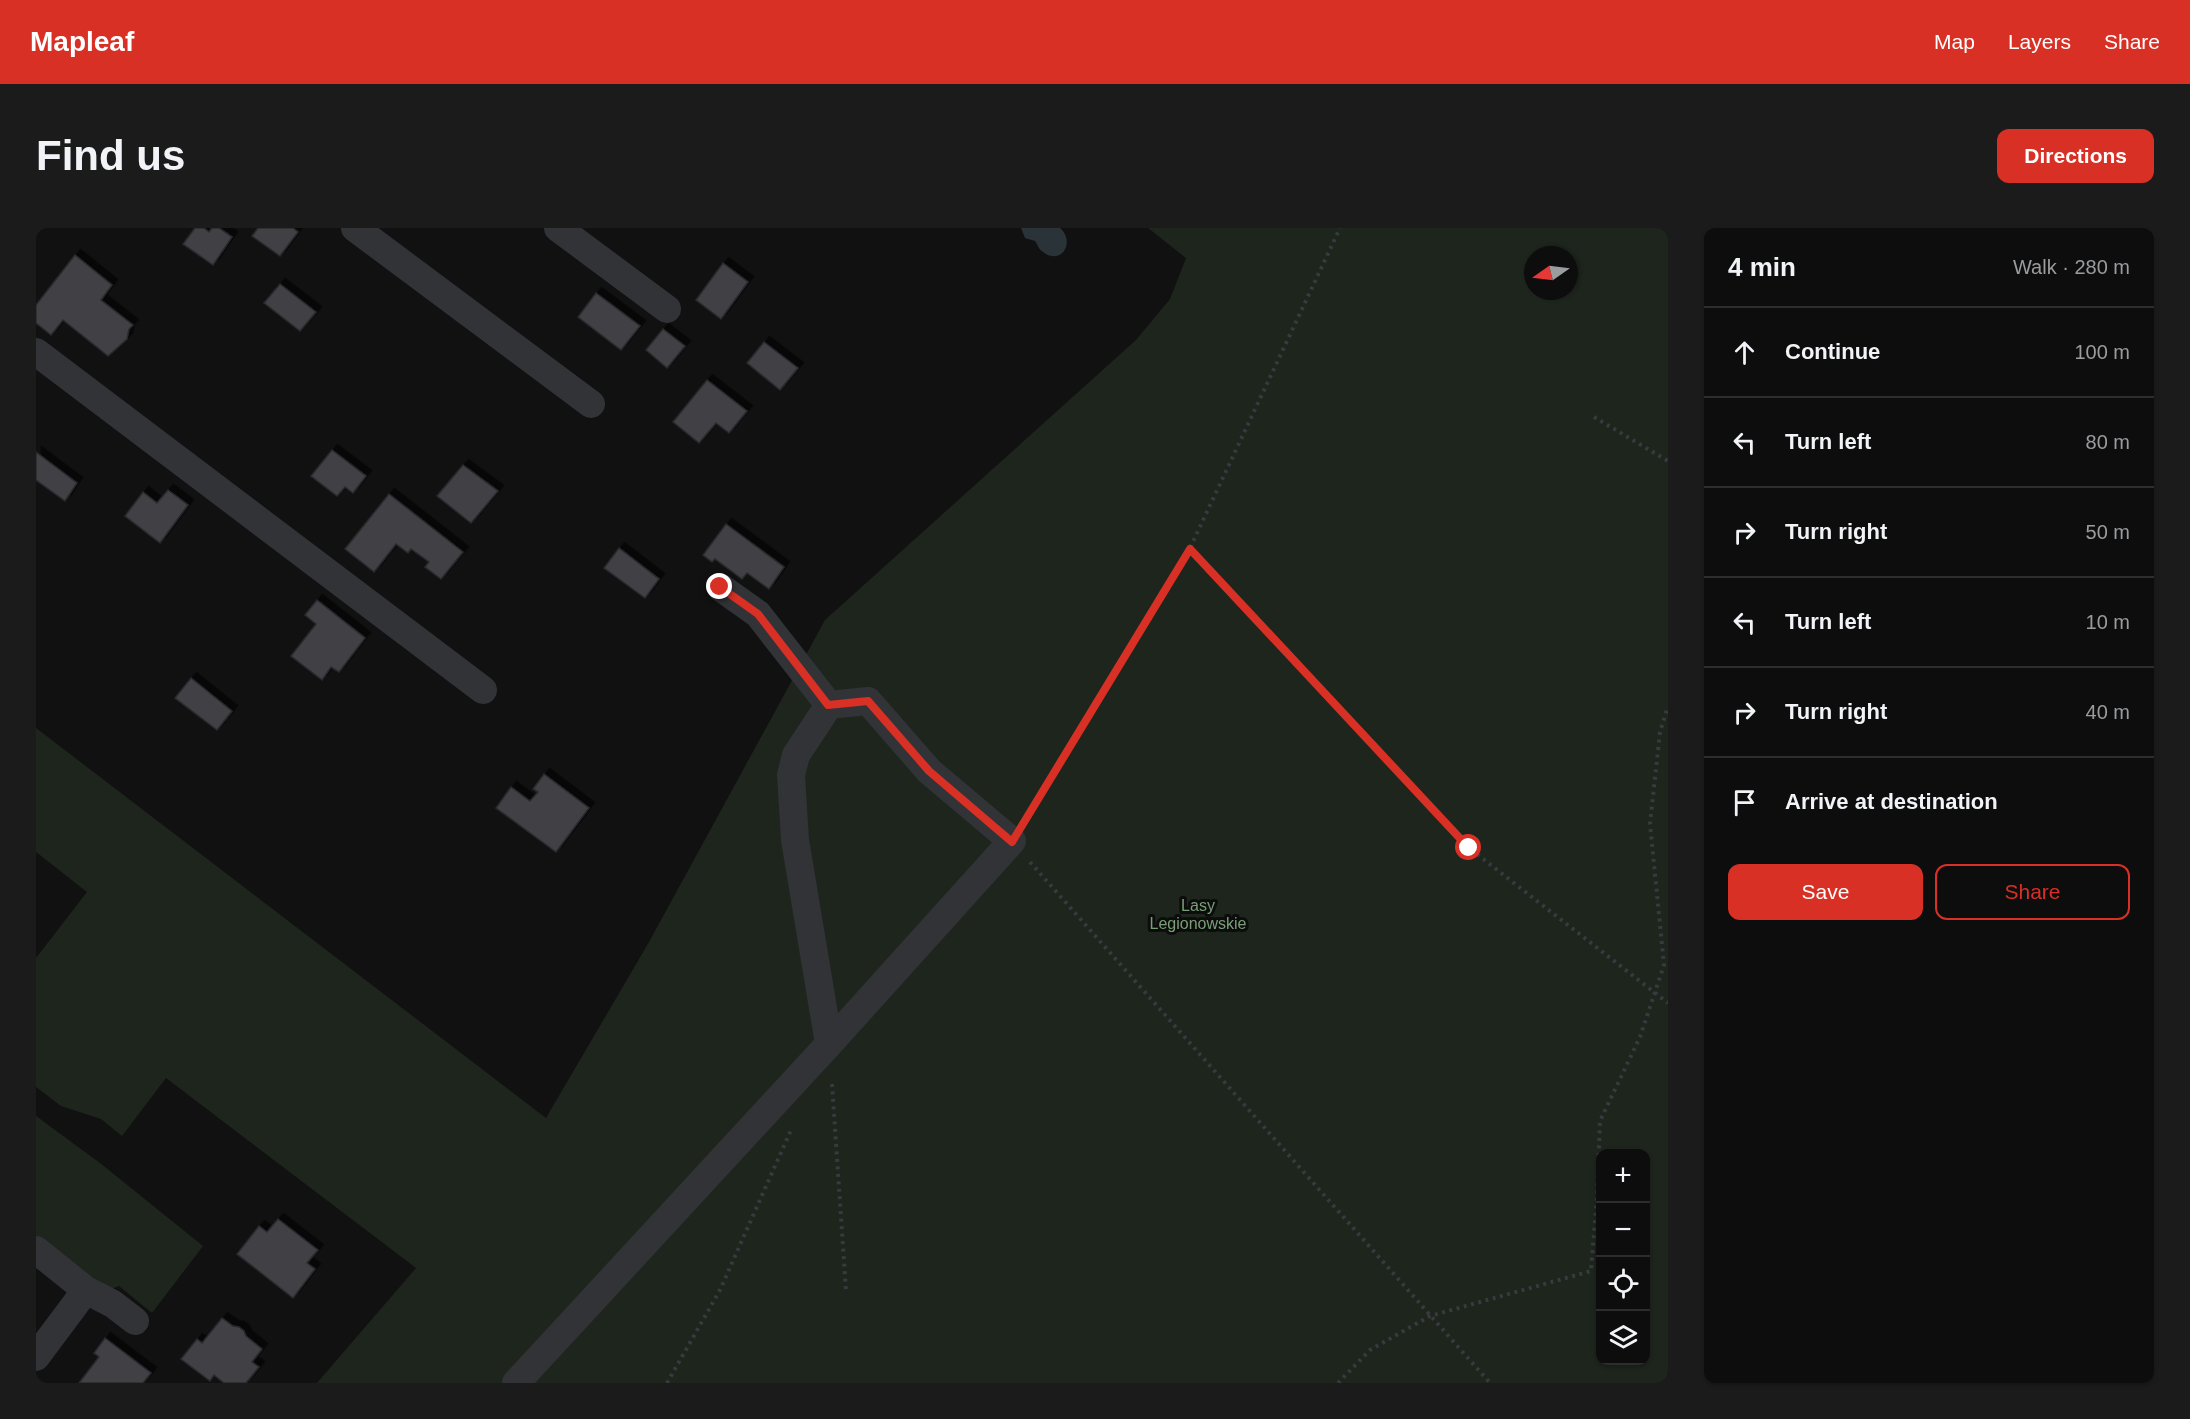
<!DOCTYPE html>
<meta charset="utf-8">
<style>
body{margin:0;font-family:Helvetica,sans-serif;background:#1b1b1c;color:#f1f3f6}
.controls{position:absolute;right:18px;bottom:18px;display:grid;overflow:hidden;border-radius:12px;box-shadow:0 2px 4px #0004}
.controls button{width:54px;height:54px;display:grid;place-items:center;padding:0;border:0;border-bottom:2px solid #2d2d2e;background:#0d0d0e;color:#f1f3f6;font:30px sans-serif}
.compass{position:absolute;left:1488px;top:18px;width:54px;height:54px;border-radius:50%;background:#0d0d0e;box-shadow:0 2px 4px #0004;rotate:256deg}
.stop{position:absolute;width:18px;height:18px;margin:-14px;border:4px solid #d93025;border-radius:50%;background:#fff}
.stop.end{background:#d93025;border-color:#fff;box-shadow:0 2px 6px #0008}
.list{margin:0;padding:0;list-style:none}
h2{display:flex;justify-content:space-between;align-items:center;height:78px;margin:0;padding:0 24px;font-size:26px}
h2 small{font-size:20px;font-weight:400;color:#9a9c9e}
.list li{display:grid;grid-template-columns:39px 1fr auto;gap:18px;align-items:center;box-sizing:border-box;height:90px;padding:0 24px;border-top:2px solid #2d2d2e}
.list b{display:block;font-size:22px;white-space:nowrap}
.list em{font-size:20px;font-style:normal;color:#9a9c9e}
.actions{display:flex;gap:12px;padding:18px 24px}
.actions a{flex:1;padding:14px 0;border:2px solid #d93025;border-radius:12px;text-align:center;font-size:21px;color:#d93025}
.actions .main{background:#d93025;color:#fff}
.icon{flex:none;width:33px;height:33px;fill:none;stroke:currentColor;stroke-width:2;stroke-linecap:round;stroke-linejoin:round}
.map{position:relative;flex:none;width:1632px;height:1155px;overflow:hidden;border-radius:12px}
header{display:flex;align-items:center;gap:36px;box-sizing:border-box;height:84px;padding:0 30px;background:#d93025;color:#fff}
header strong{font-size:28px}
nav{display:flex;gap:33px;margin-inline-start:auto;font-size:21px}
.intro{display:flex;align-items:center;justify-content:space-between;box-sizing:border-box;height:144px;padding:0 36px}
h1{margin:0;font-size:42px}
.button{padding:15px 27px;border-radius:12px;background:#d93025;color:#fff;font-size:21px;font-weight:700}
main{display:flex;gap:36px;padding:0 36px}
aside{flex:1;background:#0d0d0e;border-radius:12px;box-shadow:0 2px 4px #0004}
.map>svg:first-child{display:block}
.green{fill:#1d251d;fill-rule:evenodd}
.water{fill:#293338}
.building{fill:#3f4145;stroke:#2a2b2e;stroke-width:1.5;filter:url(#shadow)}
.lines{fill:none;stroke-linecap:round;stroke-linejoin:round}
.path{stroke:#373a3e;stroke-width:4;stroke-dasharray:3 4.5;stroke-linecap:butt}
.minor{stroke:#313337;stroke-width:28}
.route{stroke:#d93025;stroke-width:8}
.labels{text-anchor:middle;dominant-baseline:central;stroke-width:6;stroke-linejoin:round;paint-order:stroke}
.park-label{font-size:16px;fill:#799f77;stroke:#0c0c0d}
</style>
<header>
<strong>Mapleaf</strong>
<nav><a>Map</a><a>Layers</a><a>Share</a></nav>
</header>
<div class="intro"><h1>Find us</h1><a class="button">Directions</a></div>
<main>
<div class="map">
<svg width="1632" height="1155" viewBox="0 0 1632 1155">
<defs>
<filter id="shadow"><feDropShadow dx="5.5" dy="-5.5" stdDeviation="0" flood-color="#0009"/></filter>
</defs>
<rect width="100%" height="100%" fill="#111112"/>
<g class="green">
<path d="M1112,0h520v1155h-1351l99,-115 -250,-190 -44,58 -21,-17 -40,-13 -25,-19v-129l51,-66 -51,-40v-124l510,390 103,-176 176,-322 311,-280 34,-41 16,-41zM1497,27h36v36h-36zM1564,926h46v206h-46z"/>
<path d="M0,888l64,47 103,83 -51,67 -33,-27 -8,3 -26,-16 -49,-37z"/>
</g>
<path class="water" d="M985,0h39c16,14 1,38 -17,24 -5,-3 -5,-7 -8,-11l-10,-3z"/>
<g class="building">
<path d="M159,0h9l5,4 3,-4h7l13,9 -19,28 -30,-21z"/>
<path d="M222,0h35l5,4 -18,24 -28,-20z"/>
<path d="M39,27l37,30 -11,15 32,25 -4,4 -2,10 -19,17 -45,-36 -12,15 -15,-12v-18z"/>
<path d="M687,35l25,19 -27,37 -25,-19z"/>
<path d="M244,56l36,28 -16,19 -36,-28z"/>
<path d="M560,65l44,33 -19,24 -43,-33z"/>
<path d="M627,101l22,17 -18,22 -21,-18z"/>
<path d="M728,114l34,26 -18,22 -33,-27z"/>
<path d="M671,152l40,31 -18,22 -13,-10 -17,20 -26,-21z"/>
<path d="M296,222l34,26 -13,17 -8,-6 -8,9 -26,-20z"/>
<path d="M0,224l41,31 -12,18 -29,-21z"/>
<path d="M427,237l35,26 -27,32 -34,-27z"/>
<path d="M132,262l20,15 -28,38 -35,-27 18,-24 14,11z"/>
<path d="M353,266l74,58 -22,27 -16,-12 4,-5 -18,-13 -3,4 -12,-9 -22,28 -29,-23z"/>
<path d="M690,296l58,43 -15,22 -22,-16 -5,6 -27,-20 -3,3 -9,-7z"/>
<path d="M583,320l40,31 -14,19 -41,-30z"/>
<path d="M281,372l48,38 -26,34 -8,-5 -9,13 -31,-24 25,-32 -11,-9z"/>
<path d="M155,450l41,33 -15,19 -42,-32z"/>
<path d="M508,546l45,34 -33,44 -60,-44 15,-21 19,14 8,-9 -5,-3z"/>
<path d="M242,991l40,31 -11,13 8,6 -22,29 -56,-44 22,-28 8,6z"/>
<path d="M186,1090l11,8 6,1 5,4 2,5 16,13 -10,13 7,5 -13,16h-22l-10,-8 -4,6 -29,-22 16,-20 5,4z"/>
<path d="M69,1110l46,35 -8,10h-64l20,-26 -5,-4z"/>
</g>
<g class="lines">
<g class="path">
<path d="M1558,189l74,44"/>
<path d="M1154,320l279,300 199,155"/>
<path d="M991,589l163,-269 150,-320"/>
<path d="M994,634l460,521"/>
<path d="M796,856l14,207"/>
<path d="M631,1155l53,-93 71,-160"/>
<path d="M1302,1155l32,-33 60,-34 161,-45 6,-74 3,-76 40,-84 24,-72 -14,-141 10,-92 8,-26"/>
</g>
<g class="minor">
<path d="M319,0l236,176"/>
<path d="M522,0l109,81"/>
<path d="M0,124l447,338"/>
<path d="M684,359l38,27 71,91"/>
<path d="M0,1022l50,40 27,14 22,17"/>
<path d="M0,1129l50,-67"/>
<path d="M480,1155l313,-339 183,-203 -83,-70 -61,-70 -39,4 -33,50 -5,20 4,65 34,204"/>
</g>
</g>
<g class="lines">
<path class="route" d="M684,359l38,27 70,91 40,-4 61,70 83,71 178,-293 279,299"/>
</g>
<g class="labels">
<g class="park-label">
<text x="1162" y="677">Lasy<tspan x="1162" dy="18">Legionowskie</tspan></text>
</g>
</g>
</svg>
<div class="controls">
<button>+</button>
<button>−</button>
<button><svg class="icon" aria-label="locate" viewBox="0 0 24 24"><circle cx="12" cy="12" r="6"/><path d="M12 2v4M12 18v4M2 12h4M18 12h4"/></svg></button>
<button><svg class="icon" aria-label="layers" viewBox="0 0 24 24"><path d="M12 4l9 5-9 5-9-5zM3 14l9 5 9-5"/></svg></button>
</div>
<svg class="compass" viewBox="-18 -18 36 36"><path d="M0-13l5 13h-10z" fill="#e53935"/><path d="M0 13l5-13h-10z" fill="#9a9c9e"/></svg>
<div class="stop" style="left:1433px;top:620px"></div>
<div class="stop end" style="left:684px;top:359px"></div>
</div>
<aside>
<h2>4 min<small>Walk · 280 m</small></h2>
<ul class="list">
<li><svg class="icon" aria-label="ahead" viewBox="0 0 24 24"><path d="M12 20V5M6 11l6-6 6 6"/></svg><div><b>Continue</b></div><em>100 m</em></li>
<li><svg class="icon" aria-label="left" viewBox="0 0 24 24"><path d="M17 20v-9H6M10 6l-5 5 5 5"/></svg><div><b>Turn left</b></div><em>80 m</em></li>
<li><svg class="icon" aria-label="right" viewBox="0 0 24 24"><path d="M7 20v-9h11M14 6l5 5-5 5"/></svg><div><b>Turn right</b></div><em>50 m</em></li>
<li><svg class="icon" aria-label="left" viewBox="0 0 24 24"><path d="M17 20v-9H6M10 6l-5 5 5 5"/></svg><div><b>Turn left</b></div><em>10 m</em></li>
<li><svg class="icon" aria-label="right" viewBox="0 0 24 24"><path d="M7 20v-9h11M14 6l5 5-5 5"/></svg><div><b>Turn right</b></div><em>40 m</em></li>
<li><svg class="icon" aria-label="arrive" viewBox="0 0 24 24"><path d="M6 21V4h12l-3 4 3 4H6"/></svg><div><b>Arrive at destination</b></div></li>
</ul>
<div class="actions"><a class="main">Save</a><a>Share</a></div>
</aside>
</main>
